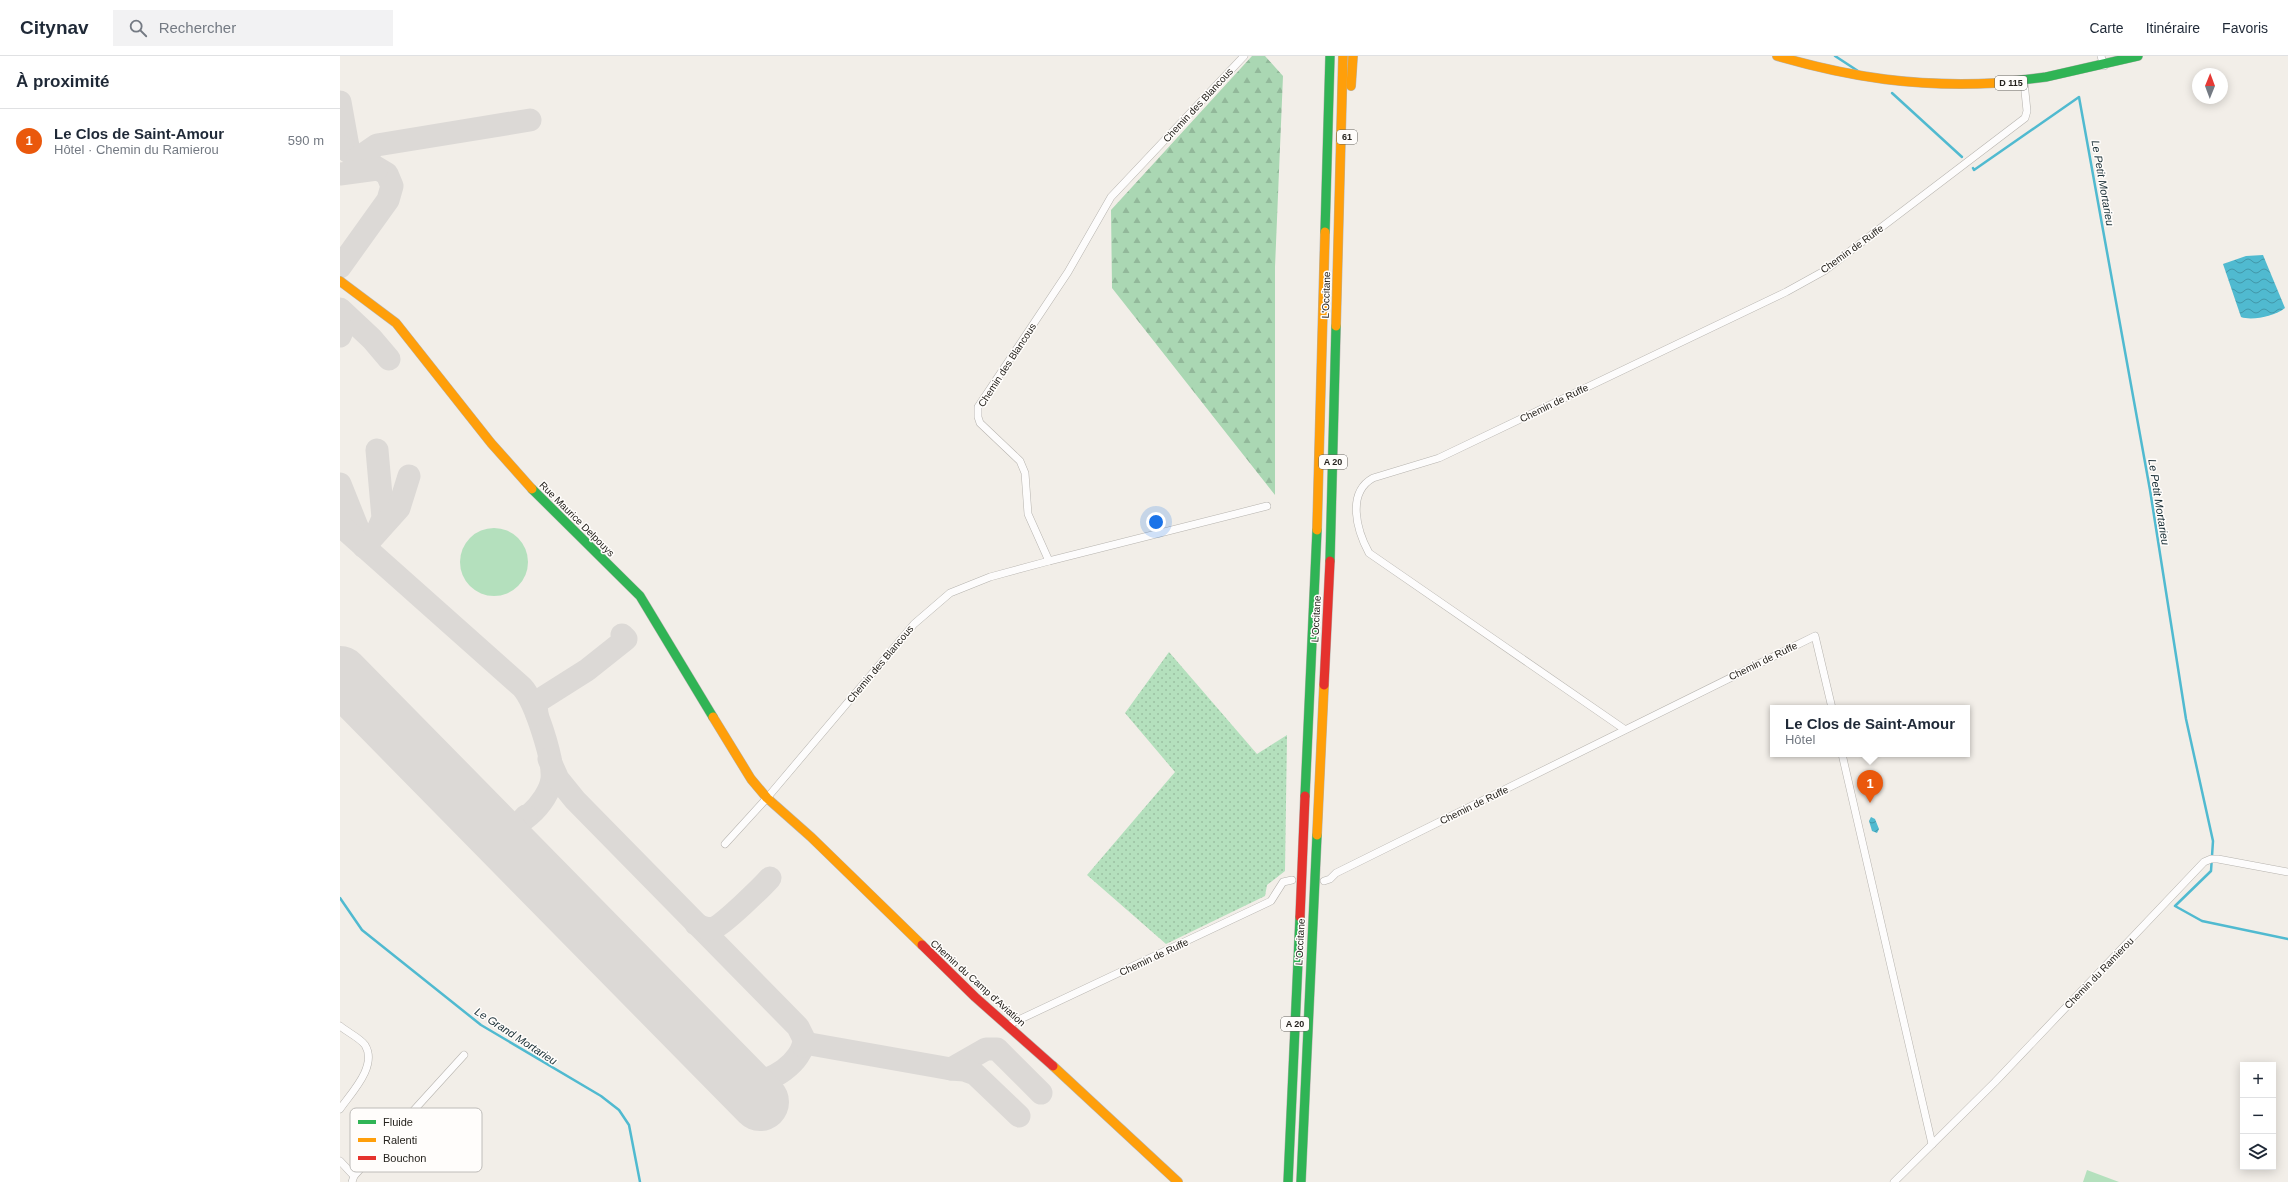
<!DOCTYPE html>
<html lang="fr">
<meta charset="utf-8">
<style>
body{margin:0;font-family:Helvetica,sans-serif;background:#f2f2f3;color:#1f2937}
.controls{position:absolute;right:12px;bottom:12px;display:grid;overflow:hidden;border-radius:0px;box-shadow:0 2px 10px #0003}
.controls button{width:36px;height:36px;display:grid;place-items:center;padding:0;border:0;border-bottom:1px solid #e0e1e3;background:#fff;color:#1f2937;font:20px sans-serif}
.compass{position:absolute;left:1852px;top:12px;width:36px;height:36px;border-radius:50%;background:#fff;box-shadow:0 2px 10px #0003;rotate:1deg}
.you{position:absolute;left:816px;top:466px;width:14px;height:14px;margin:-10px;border:3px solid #fff;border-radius:50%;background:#1a73e8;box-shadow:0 0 0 6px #1a73e833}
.badge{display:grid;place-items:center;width:26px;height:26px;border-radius:50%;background:#ea580c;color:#fff;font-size:13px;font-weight:700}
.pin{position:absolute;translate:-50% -33px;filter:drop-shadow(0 1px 2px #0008)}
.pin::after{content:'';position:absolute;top:21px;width:14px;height:12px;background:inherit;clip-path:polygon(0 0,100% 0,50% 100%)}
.popup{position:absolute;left:1430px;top:649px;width:200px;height:52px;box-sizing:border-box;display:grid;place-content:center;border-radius:0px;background:#fff;filter:drop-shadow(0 1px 3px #0005);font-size:13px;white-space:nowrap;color:#747a83}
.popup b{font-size:15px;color:#1f2937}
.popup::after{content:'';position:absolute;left:50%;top:100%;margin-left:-8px;border:8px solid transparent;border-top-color:#fff}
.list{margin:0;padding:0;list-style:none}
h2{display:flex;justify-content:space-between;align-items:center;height:52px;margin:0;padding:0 16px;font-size:17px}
h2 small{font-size:13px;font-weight:400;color:#747a83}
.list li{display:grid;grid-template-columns:26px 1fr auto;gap:12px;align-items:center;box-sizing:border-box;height:64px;padding:0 16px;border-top:1px solid #e0e1e3}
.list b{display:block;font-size:15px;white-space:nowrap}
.list p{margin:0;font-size:13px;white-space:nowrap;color:#747a83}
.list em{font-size:13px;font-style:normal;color:#747a83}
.icon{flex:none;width:22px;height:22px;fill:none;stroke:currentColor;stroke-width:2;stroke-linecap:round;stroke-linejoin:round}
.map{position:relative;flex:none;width:1948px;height:1126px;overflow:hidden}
header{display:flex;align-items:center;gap:24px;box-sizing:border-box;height:56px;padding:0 20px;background:#fff;border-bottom:1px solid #e0e1e3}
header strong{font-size:19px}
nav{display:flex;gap:22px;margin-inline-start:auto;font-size:14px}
.search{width:280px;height:36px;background:#f2f2f3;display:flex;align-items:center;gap:10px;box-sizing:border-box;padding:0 14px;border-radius:0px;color:#747a83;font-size:15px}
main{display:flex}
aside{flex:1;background:#fff}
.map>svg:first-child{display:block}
.grass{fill:url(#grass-dots)}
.forest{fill:url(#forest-firs)}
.pitch{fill:#b4e0bd}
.water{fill:url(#water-waves)}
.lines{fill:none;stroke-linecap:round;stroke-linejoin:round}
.stream{stroke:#50bad0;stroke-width:2.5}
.taxiway{stroke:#dcd9d6;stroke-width:23}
.runway{stroke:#dcd9d6;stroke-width:58}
.street-casing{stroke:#b6b3ae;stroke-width:8}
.fast-casing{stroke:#b6b3ae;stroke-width:10}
.slow-casing{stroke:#b6b3ae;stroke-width:10}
.jam-casing{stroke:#b6b3ae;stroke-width:10}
.street{stroke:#fdfcfc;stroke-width:7}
.fast{stroke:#30b455;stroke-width:9}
.slow{stroke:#ff9f0a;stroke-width:9}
.jam{stroke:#e5322d;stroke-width:9}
.labels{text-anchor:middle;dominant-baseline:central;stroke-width:3;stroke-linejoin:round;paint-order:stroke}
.shield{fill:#fffdfb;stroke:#676460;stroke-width:1}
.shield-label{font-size:9px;font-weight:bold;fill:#26231e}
.street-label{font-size:10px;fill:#26231e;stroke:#fffdfb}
.water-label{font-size:11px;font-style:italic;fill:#1b3037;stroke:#fffdfb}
.key{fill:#fffdfb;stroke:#bebcb9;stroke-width:1}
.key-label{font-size:11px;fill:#26231e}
</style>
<header>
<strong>Citynav</strong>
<div class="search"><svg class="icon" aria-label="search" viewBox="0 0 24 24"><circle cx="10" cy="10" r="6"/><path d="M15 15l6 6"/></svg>Rechercher</div>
<nav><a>Carte</a><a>Itinéraire</a><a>Favoris</a></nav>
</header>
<main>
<aside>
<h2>À proximité<small></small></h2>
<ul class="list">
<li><span class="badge">1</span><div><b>Le Clos de Saint-Amour</b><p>Hôtel · Chemin du Ramierou</p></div><em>590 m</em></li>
</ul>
</aside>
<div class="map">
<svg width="1948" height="1126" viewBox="0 0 1948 1126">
<defs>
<pattern id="grass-dots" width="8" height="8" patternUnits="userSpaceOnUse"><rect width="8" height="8" fill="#b4e0bd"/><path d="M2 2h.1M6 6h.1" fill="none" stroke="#9bc0a2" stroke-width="1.8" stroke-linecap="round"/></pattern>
<pattern id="forest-firs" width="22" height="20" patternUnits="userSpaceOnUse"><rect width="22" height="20" fill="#aad7b3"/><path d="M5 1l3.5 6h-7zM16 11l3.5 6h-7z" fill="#92b89a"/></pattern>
<pattern id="water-waves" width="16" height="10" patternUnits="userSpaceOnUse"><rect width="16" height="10" fill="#50bad0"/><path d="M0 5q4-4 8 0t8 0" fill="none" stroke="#4297a8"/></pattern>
</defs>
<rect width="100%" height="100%" fill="#f2eee8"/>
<path class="grass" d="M829,596l88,102 30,-19 -2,136 -18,14 -2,11 -99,48 -79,-69 88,-103 -50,-59z"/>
<path class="forest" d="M912,0h13l18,20 -8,191v228l-163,-207 -1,-78z"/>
<g class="pitch">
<circle cx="154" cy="506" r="34"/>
<path d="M1747,1114l32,12h-36z"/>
</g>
<g class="water">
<path d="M1923,199l22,53c-10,8 -33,13 -44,9l-18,-53 23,-8z"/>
<path d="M1531,761l4,2 4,10 -2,4 -5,-2 -3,-10z"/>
</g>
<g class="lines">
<g class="stream">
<path d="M1495,0l23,15"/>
<path d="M1552,37l70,64"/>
<path d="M1633,112l1,2 105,-73 71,393 36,229 27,122 -2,30 -36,35 27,15 86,18"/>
<path d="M0,842l22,32 119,95 120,71 18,14 10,15 11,57"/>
</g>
<g class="taxiway">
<path d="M0,46l9,50"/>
<path d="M0,90l47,28 5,12 -4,14 -48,67"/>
<path d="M18,102l19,-13 153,-25"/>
<path d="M0,118l37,-5"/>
<path d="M0,253l32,30 17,20"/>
<path d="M0,280l3,-7"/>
<path d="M37,394l6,68 -6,14"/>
<path d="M0,428l18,45 6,6 1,6"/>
<path d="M0,469l182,162c13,14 32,73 30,92 -3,22 -37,59 -61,46 -12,-6 -22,-20 -32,-29"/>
<path d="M24,491l35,-39 10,-32"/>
<path d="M197,658l-1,-8 2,-5 49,-31 39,-31 -4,-4"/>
<path d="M209,703l9,20 17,21 223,227 6,12c0,22 -35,47 -56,42 -13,-3 -25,-17 -35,-26"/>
<path d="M184,806c-6,-17 -13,-31 2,-46"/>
<path d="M356,868c6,3 11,6 18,4 10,-4 48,-41 56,-50"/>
<path d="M463,990l7,-2 141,25 35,-20h11l44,44"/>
<path d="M611,1013l13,1 11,4 44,42"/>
</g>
<path class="runway" d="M0,619l420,427"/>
<defs>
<g id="street">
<path d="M1761,0l3,10"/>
<path d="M709,505l218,-55"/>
<path d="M1284,673l-255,-176c-12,-22 -23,-60 4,-75l66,-20 347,-166 38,-21 201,-153 2,-7 -3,-29"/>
<path d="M1502,698l90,390"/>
<path d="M385,788l42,-46 147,-174 36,-31 40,-16 59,-16 -21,-47 -3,-41 -5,-12 -40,-38 -2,-6v-10l90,-135 43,-75 133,-141"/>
<path d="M984,825l6,-2 6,-6 479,-237 17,72"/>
<path d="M668,969l263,-124 12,-19 9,-2"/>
<path d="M0,970c7,6 20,12 25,19 13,21 -14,48 -25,64"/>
<path d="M0,1105l14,15"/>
<path d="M12,1126l2,-6 110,-121"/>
<path d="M1554,1126l101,-100 209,-220 7,-3h7l70,13"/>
</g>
<g id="fast">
<path d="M1656,27l50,-6 92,-21"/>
<path d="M985,176l5,-176"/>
<path d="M192,433l108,107 73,121"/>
<path d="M990,505l6,-235"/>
<path d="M965,740l12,-266"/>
<path d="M948,1126l12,-265"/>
<path d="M961,1126l16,-347"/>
</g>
<g id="slow">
<path d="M1437,0c76,22 139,31 219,27"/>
<path d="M1011,30l2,-30"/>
<path d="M0,225l56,42 95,120 41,46"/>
<path d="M996,270l7,-270"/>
<path d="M977,474l8,-298"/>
<path d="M373,661l38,62 16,19 44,39 111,108"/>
<path d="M977,779l7,-150"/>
<path d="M713,1010l125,116"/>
</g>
<g id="jam">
<path d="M984,629l6,-124"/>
<path d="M960,861l5,-121"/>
<path d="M582,889l53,52 78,69"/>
</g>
</defs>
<use href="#street" class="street-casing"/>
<use href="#fast" class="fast-casing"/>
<use href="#slow" class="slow-casing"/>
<use href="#jam" class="jam-casing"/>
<use href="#street" class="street"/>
<use href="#fast" class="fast"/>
<use href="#slow" class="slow"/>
<use href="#jam" class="jam"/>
</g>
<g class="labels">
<g class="shield">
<rect x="1655" y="20" width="32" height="14" rx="3"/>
<rect x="997" y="74" width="20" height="14" rx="3"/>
<rect x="979" y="399" width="28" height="14" rx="3"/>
<rect x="941" y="961" width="28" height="14" rx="3"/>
</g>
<g class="shield-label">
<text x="1671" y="27">D 115</text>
<text x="1007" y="81">61</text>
<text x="993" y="406">A 20</text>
<text x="955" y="968">A 20</text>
</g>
<g class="street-label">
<text transform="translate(858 49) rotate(-47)">Chemin des Blancous</text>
<text transform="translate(1512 193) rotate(-36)">Chemin de Ruffe</text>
<text transform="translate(986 239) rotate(-88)">L'Occitane</text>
<text transform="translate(667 309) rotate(-57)">Chemin des Blancous</text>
<text transform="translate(1214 347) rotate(-26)">Chemin de Ruffe</text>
<text transform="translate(237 463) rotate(45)">Rue Maurice Delpouys</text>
<text transform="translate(976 563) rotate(-87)">L'Occitane</text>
<text transform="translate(1423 605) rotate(-26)">Chemin de Ruffe</text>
<text transform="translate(540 608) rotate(-50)">Chemin des Blancous</text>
<text transform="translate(1134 749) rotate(-26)">Chemin de Ruffe</text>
<text transform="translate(960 886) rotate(-87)">L'Occitane</text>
<text transform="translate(814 901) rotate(-25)">Chemin de Ruffe</text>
<text transform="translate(1759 917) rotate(-46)">Chemin du Ramierou</text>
<text transform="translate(638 927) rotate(42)">Chemin du Camp d'Aviation</text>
</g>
<g class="water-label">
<text transform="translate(1763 127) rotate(80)">Le Petit Mortarieu</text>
<text transform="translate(1819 446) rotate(81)">Le Petit Mortarieu</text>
<text transform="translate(176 980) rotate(33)">Le Grand Mortarieu</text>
</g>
</g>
<rect x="10" y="1052" width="132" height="64" rx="6" class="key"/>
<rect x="18" y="1064" width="18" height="4" fill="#30b455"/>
<rect x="18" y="1082" width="18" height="4" fill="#ff9f0a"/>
<rect x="18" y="1100" width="18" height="4" fill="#e5322d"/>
<g class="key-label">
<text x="43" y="1070">Fluide</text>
<text x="43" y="1088">Ralenti</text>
<text x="43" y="1106">Bouchon</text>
</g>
</svg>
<div class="controls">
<button>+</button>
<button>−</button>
<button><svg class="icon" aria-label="layers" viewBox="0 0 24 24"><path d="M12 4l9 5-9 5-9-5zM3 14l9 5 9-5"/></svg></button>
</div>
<svg class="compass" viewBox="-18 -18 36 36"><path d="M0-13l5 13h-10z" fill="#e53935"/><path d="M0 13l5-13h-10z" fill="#747a83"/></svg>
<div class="you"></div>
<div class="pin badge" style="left:1530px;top:747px">1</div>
<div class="popup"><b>Le Clos de Saint-Amour</b>Hôtel</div>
</div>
</main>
